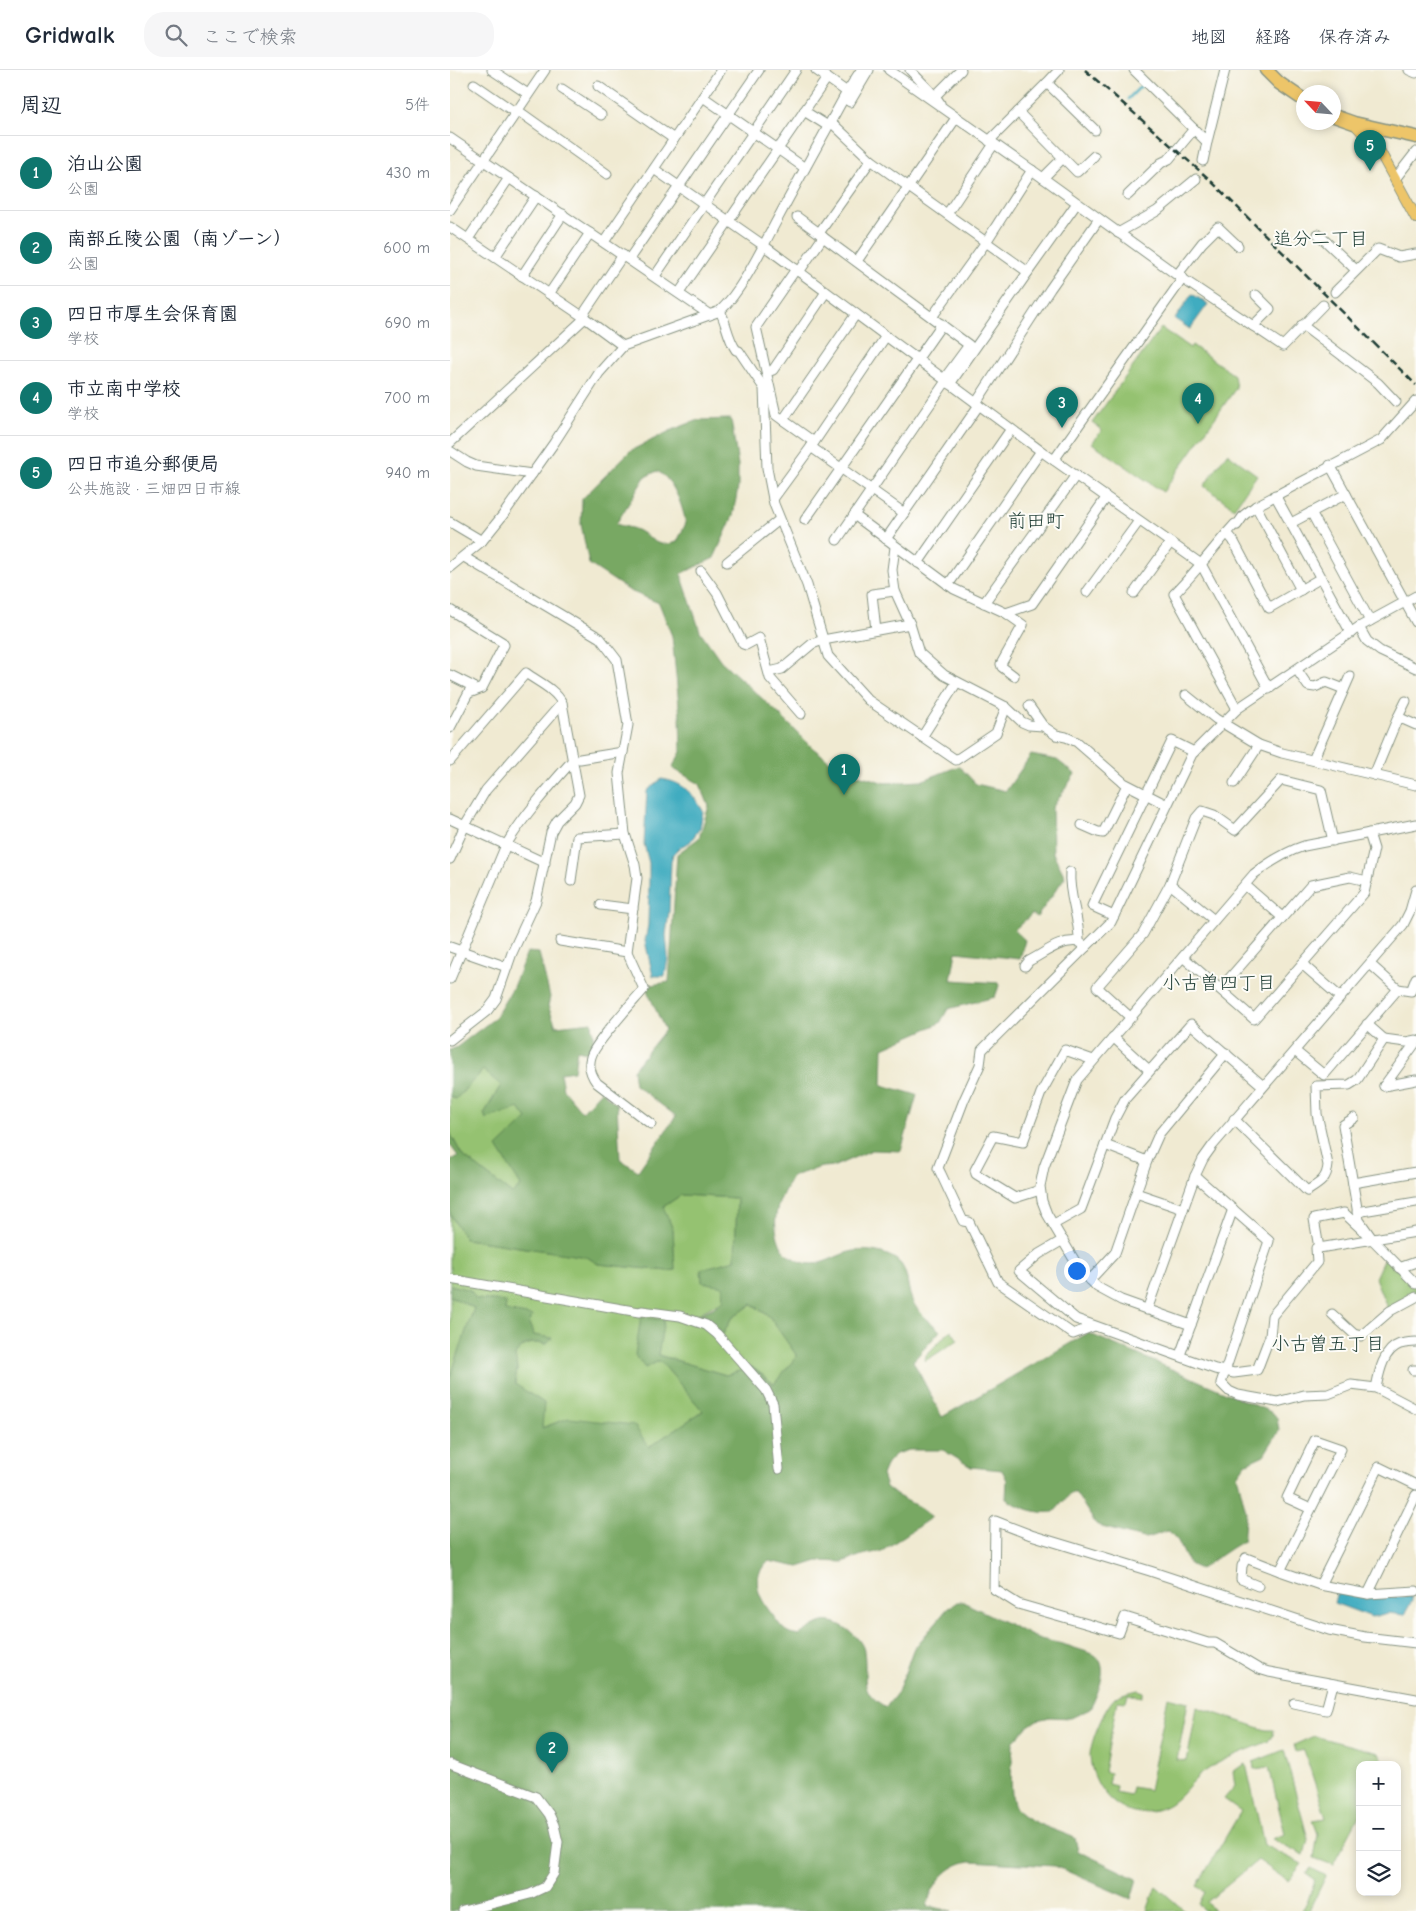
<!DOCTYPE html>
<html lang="ja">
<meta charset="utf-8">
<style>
body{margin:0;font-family:"Comic Neue","Klee One",sans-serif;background:#f6f6f7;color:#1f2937}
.controls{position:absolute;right:15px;bottom:15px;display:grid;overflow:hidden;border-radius:10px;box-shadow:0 2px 8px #0003}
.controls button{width:45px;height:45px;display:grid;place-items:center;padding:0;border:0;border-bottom:1px solid #e0e1e3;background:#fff;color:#1f2937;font:25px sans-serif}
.compass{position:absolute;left:846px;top:15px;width:45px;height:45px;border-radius:50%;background:#fff;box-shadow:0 2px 8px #0003;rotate:296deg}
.you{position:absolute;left:626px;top:1200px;width:18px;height:18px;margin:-12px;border:4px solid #fff;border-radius:50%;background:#1a73e8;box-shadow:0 0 0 8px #1a73e833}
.badge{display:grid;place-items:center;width:32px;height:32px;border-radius:50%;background:#0f766e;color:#fff;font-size:16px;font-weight:700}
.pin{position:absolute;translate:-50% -41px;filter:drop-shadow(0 1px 2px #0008)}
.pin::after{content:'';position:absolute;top:26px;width:18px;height:15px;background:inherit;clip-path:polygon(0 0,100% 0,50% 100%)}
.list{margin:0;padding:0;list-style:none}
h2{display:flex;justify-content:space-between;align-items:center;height:65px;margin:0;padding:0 20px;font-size:21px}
h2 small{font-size:16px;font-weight:400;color:#747a83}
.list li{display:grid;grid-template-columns:32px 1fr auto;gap:15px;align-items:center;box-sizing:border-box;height:75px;padding:0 20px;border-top:1px solid #e0e1e3}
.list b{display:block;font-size:19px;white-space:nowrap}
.list p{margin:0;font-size:16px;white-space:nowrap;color:#747a83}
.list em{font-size:16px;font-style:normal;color:#747a83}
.icon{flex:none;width:28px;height:28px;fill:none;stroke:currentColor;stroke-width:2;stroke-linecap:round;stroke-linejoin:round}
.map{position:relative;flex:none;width:966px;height:1841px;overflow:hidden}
header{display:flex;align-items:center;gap:30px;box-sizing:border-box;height:70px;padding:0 25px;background:#fff;border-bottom:1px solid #e0e1e3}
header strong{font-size:24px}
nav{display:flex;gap:28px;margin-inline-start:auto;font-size:18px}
.search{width:350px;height:45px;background:#f6f6f7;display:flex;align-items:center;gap:12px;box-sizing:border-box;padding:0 18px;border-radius:20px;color:#747a83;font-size:19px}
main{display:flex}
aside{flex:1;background:#fff}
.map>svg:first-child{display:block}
.green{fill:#95c271;stroke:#5a8052}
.forest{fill:#78a863;stroke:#4c724c;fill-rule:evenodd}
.water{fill:#41acc0;stroke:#30747a}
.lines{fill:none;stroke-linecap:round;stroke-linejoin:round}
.stream{stroke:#41acc0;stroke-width:2.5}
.minor-casing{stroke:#889483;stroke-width:11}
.major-casing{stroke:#889483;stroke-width:12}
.highway-casing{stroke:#889483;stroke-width:15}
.minor{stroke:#fff;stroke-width:9}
.major{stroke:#edc569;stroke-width:10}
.highway{stroke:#edc569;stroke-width:12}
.rail{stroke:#1f3d34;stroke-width:2.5;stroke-dasharray:8 4;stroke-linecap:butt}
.labels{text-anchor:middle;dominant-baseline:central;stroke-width:4;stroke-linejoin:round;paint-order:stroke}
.neighbourhood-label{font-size:19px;fill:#1f3d34;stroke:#fdfcf7}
</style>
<header>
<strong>Gridwalk</strong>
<div class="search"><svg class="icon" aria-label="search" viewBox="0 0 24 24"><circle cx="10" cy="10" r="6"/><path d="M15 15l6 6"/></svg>ここで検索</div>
<nav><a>地図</a><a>経路</a><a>保存済み</a></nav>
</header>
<main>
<aside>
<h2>周辺<small>5件</small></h2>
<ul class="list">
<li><span class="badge">1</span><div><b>泊山公園</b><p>公園</p></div><em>430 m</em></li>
<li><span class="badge">2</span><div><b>南部丘陵公園（南ゾーン）</b><p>公園</p></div><em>600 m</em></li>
<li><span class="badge">3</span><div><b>四日市厚生会保育園</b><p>学校</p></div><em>690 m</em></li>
<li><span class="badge">4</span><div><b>市立南中学校</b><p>学校</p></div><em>700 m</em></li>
<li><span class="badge">5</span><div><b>四日市追分郵便局</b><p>公共施設 · 三畑四日市線</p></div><em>940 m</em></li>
</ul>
</aside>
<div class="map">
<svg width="966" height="1841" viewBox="0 0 966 1841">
<rect width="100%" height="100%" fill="#fdfcf7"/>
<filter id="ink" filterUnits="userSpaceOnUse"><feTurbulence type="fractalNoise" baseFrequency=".02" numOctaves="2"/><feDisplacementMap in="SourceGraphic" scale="10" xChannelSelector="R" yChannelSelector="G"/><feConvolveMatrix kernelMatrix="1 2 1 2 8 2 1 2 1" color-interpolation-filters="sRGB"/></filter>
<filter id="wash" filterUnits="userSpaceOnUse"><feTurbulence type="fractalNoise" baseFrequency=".0096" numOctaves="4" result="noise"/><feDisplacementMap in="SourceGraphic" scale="20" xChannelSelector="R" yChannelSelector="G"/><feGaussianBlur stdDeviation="1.12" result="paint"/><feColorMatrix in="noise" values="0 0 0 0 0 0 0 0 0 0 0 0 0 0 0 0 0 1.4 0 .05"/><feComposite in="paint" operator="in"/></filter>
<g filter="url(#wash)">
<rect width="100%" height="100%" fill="#f0ead2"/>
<g class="green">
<path d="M711,258l29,20 2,-3 42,30 2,13 -73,104 -71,-49 10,-13 -10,-7z"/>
<path d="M777,383l30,22 -23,33 -30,-22z"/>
<path d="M33,1000l18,15 -17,29 35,-6 8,11 -6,67 -9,8 -50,-39 -12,-22v-37l6,3z"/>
<path d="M231,1125l56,3 -2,63 -12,25 1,14 -26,14 25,20 8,-15 21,-15 17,12 28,40 -23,28 -22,-17 -26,8 -68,-20 -16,-38 15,45 5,1 41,48 -54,36 -80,-29 -28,10 2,-25 -29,-19 3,-14 -2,-15c10,-13 17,-13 32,-11l-13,-9 -5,-11 -24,-13 1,-9 -30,-3 -6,-9 -20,-5v-71l16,25 121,18 11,7 70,7 7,-1 -2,-41 -10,-22z"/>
<path d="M935,1186l31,32v7l-28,15 -13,-32z"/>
<path d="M0,1226l24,12 -24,70z"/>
<path d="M501,1260l7,10 -33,21 1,-6z"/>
<path d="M688,1620l6,2 -2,5 -14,-3 -2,8 -9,-1 -13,71 6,1 -2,11 8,2 -1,6 15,3 2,-8 17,3 19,-93 20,5 -11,58 10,1 10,-54 69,23h8l-1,5 -4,6c-20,9 -44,16 -62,29 -25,17 -27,38 -61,42 -31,5 -55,-29 -56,-56 0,-14 15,-50 26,-59 6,-4 15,-5 22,-7z"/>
<path d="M864,1666l65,17 6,10 -1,2h-24v49l-27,51 -19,-7 4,-24 -5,-14 13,-2 -22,-68 -8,2 -2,-7z"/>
<path d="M834,1680l24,89 -4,16 -32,-16 13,-5 -16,-67 -15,2 -1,-7z"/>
<path d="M796,1694l18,81 38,19 -14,17 -30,-21 -51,42 7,9h-10l-5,-7 6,-12 -8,-6 44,-75 -17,-12 11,-13 -2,-15z"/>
<path d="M861,1798l15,8 -17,35h-8l6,-8 8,-23 -9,-6z"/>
<path d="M706,1816l29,25h-38z"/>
</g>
<path class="forest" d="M281,349l7,46v22l-5,29 -19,42 -33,16 19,57 21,30 57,52 36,36 28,21 43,13 36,-2 38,-15 17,18 30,7 25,-36 26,5 18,14 -23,34 1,45 12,24 -28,40 -5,-3 -18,16 11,10 -5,19 -64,-7 -5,28 49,3 -5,14 -47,12 -8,14 -57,25 -1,37 35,10 -16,56 -29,-1 -37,16 -13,1 -30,9c-12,23 -22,39 -13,65 3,8 6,13 14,17 25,15 38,-3 61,-7 14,-2 33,1 44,10 12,10 8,31 16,43 6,10 18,19 26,27l-27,30 29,56 146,-84 185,80 4,5 2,13 -15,24 -19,9 -8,11 9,37 -3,29c-15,8 -28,19 -43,28l-11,-5 -11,-23 -9,-10c-9,1 -16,7 -26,7l-41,-11 -6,-3 -21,-32 -6,3 -15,17c-19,2 -32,-4 -48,-13l1,-19 -5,-10 -31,-3 -28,-17h-34l-13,4 -9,9 -5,12 4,12 10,8 23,12 13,10 -50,34 -20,4 -19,7 -25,-1 -19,6 -31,-6c-20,20 -8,38 6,56 4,5 8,12 14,15 3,2 8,2 11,3 7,-4 16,-11 24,-13 14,-4 39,15 41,29 4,27 -7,40 22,56l12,-15 15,-42 34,-41 10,-7h6c23,11 46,22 69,34 11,5 26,6 37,10 10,4 25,6 31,15 7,13 -4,36 -10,48l-19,9 -21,-1 -13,3 -10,7 -14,15c0,16 -6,58 5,69 12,12 41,20 57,27l3,13 59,28 -6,20 -76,-33 -85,-5c-23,4 -38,23 -43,45l25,5h-502v-533l24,-70 -24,-12v-11l20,5 6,9 30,3 -1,9 27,5 -3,8 5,11 18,3 -5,6c-16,-2 -21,-3 -32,11l2,15 -2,14 29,19 -2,25 27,-10 65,7 15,22 54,-36 -41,-48 -5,-1 -12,6 -10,-13 6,-38 23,3 -6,35 68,20 26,-8 22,17 23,-28 -28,-40 -17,-12 -21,15 -8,15 -26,-12 1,-7 15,-7 11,-8 -1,-14 -21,-4 -1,-13 34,-9 2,-62 -56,-3 -18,12 10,22 2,41 -7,1 -70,-7 -11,-7 -122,-18 -15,-25v-53l8,-5 -8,-11v-12l12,22 50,39 9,-8 -24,-39 30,-28 -8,-11 -33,11 -2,-5 17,-29 -18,-15 -27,29 -6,-3v-46l7,-3 38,-29 18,-31 14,-35 12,1 11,44 -2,9 8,20 36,-4 2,23 -7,7 -10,-2 -3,21 -14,2 3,16 19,23 19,-21 16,14 3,54 18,12 38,-55 -41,-31 -2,-15 32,-40 -20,-44 24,-4 8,-128 22,-16 10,-32 -9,-22 -28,-16 9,-16 -1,-36 -8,-80 -13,-33 -29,-12 -41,-27 -8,-40 1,-25 48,-48 42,-21 26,-10zM207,401c17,9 25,34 29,52l-9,19c-21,6 -21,-1 -38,-11 -6,-4 -16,-4 -23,-7l29,-47z"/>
<g class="water">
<path d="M742,224l16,10 -18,25 -15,-10z"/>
<path d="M211,709c22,3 32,14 42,32l-3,17 -10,14 -10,5 -7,7 -2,8 -2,50 -3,23 2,22 -3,19h-12l-8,-35 3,-16 1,-42v-20l-5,-19 3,-53z"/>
<path d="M887,1521l31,7 43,-2 1,5 -8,14 -16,-2 -16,4 -38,-14z"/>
</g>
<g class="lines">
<path class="stream" d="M678,29l15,-15"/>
</g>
</g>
<g filter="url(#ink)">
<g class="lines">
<defs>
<g id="minor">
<path d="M42,0l36,24"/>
<path d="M366,0l31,22"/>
<path d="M439,0l154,108 134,97 106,71 40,-41"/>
<path d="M460,0l25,26 5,7"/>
<path d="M684,0l73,72 18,-72"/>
<path d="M959,0l7,3"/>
<path d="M597,13l12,-13"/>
<path d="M24,14l42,29"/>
<path d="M148,16l76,53"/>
<path d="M112,19l39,26"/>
<path d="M485,26l26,-26"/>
<path d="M253,27l102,71"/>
<path d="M394,28l6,4 19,-32"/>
<path d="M67,40l90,64"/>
<path d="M354,41l24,15"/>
<path d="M568,42l59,60 17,-16"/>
<path d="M381,52l40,38 157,112 49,-69"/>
<path d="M0,68l260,177"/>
<path d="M539,71l58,-58 48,47"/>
<path d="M753,91l4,-19"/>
<path d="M204,99l109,76 278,206 160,113 68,125"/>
<path d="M593,108l20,-20"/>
<path d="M945,109l21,-27"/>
<path d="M678,125l33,-32 8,-4 25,-30"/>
<path d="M0,140l95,-140"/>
<path d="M497,144l47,-70"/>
<path d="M347,147l22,16"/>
<path d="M0,157l135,91 38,28"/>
<path d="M668,163l39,-22 39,-32"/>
<path d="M868,164l38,36"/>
<path d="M373,167l-4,-4 52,-73"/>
<path d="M18,169l41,-61"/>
<path d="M154,172l117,-172"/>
<path d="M45,187l41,-61"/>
<path d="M179,189l130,-189"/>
<path d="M407,191l99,-143"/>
<path d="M346,199l-40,58 20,88 38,27"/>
<path d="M349,202l24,-35 146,108 -25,34"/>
<path d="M727,205l25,-32 16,-16 20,19"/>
<path d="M72,206l41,-62"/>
<path d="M205,206l141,-206"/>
<path d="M885,222l43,-43 21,8 17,-3"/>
<path d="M229,223l148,-215"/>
<path d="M99,224l41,-61"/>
<path d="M270,241c7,13 7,26 16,39l3,1 25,37 3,80 7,36 33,81 21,71 40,44 88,60 40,-27 10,-26"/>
<path d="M132,246l41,-61"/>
<path d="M482,247l54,-75 46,-72"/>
<path d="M852,255l76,58 18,19"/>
<path d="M803,256l17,-17 -14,-14"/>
<path d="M436,266l-75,111 93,66"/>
<path d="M317,302l6,-2 53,-78"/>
<path d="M500,314l78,-112"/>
<path d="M526,333l74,-114 49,-70"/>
<path d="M333,350l73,-106"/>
<path d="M0,373l135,-125"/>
<path d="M0,381l17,11 9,4 56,8"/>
<path d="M604,390l129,-182"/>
<path d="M880,395l86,157"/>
<path d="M825,425l76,138"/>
<path d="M323,429l38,-52"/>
<path d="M806,436l45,84"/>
<path d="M861,442l59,109"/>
<path d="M404,445l100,74 52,24 26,-9 74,-106"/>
<path d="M355,450l137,-196"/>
<path d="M0,452l32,19"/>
<path d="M841,453l55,-29"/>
<path d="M777,463l6,7 36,68 52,-30"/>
<path d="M436,469l93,-134"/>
<path d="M387,470l109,-159"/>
<path d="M445,477l-3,23 3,21 15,33 9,29 25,22 62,32 16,15 7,3 14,1 13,9 10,2 11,5 47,41 43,22"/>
<path d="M14,487l136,81 17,22 11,65 -9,48 6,61 10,31 2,13 -10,74 17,37c-11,13 -50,55 -53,68 -3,9 0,18 6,26l54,41"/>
<path d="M277,492l52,-42"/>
<path d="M468,493l93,-134"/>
<path d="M0,497l32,-26 21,-26 51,-72 45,-70 24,-27 97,-35c23,-22 42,-63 57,-91 23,-43 47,-86 70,-128l14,-22"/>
<path d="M251,501l16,22 26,51 3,1 13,-7 11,40 31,36"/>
<path d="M498,515l93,-134"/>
<path d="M637,522l52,-71"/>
<path d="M684,523l36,-50"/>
<path d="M534,533l92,-128"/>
<path d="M0,540l52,32 2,3 -22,43 -13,5"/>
<path d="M556,543l17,12 -22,39 1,3 12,9"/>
<path d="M909,557l8,14 13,10 36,17"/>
<path d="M426,560l-4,-36 23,-3"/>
<path d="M847,600l11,16 7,1 11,-5 18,7"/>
<path d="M319,602l13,-3 30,-25 11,-4 87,-16"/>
<path d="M0,605l22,11 -22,42"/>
<path d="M736,625l30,24 43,26 23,8 134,32"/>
<path d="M579,636l14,20"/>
<path d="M787,639l-63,-115c22,-22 40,-47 61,-70l2,1 7,-10 12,-9 125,-66 35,-39"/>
<path d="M948,647l8,-16"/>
<path d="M472,667l35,-55"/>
<path d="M130,689l43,-7"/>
<path d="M863,690l37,-84"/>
<path d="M0,691l76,-88c12,9 29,16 36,30l17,92 -4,8 -18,18 -6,11 -15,69 -24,52 -16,46 -9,12 -37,29"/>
<path d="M924,705l24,-58 18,8"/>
<path d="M784,713l25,-38"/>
<path d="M0,749l95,44"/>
<path d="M632,755l16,7 5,1 24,-48"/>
<path d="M0,789l15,-34 21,-35 76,-87"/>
<path d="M620,802c-2,24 10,46 9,70l7,5"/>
<path d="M121,811l6,-44 48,-3"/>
<path d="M720,814l44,36"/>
<path d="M795,815l37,32"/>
<path d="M151,835l32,4"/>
<path d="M664,846l-22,-10 80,-165 22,11"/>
<path d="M110,871l67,11"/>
<path d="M0,877l57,20"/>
<path d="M733,887l71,62 110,-126 10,-44 -5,-16"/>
<path d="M852,894l38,33"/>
<path d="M920,894l28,25 13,2 5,-13"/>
<path d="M575,896l4,-5c16,-8 31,-22 50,-19"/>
<path d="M0,909l56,-134c19,-31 42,-57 67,-85"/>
<path d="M770,919l91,-104 39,-8 17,4"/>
<path d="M680,947l-33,-30 46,-53 27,-50 26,-66 6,-7 12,4 21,15 46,-50 40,10 12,51"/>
<path d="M663,967l36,33"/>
<path d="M934,969l22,3 10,-2"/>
<path d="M845,981l29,24 74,-86"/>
<path d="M934,1016l32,-44"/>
<path d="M934,1016l32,-6"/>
<path d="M904,1048l-11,7 16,95 14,20 43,44"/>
<path d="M784,1049l73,72c11,-7 20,-11 21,-26l-11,-51 -1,-28 33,-1 8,-5 27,-41 -17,-15"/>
<path d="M655,1075l42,16"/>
<path d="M745,1106l74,65 -48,142 8,8 9,4 39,7 27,-7 24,-1 23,-9 25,3 40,21"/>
<path d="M903,1113l63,-11"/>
<path d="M590,1120l-25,8 -39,-24 -1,-4 18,-34 30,6 18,-49 24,-43 28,10"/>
<path d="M686,1123l47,16"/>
<path d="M907,1142l59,-10"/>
<path d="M604,1154l27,-15 34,-91 10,-19 66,-75 72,62"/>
<path d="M613,1170l-24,14 -20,17 57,48 139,50 19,4 23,-3 13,-34 2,-20 45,-54 -1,-14h3l-5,-29 30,-6 29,27"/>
<path d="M869,1178l97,-16"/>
<path d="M949,1198l17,-6"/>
<path d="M0,1209l189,33 3,-1 38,5 26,9 11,9 49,56 7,14 6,65"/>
<path d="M640,1210l25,-27 32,-92 12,-27 67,-81"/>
<path d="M697,1240l48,-134 8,-17 10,-14 190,-220 7,-14 6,-21"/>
<path d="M882,1244l22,20 7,2 29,-25 26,-14"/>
<path d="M741,1255l-70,-25 -24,-13 -18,-19 -32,-54 -5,-13 -2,-15 4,-19 33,-87 177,-206c16,-12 31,-22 50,-28l112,-22"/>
<path d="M644,1256l-21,8 -75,-52 -29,-60 -6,-1 -22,-47 -3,-6 26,-68 16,-35 2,-15 129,-128 81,-168 45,-45 122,-82 57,-31"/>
<path d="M730,1285l53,-146"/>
<path d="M963,1300h3"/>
<path d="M926,1318c3,-15 7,-38 24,-44 5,-1 11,-2 16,-2"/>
<path d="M861,1439l-24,-11 28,-58 26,9 -61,122 40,14 48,9 48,-3"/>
<path d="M870,1515l59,-118 37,18"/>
<path d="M808,1516l-17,-7 1,-13 4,-8 34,13"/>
<path d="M918,1524l48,-99"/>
<path d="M966,1573l-51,-6 -36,-7 -179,-59 -119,-36 -36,-14 -1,68 24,15 101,29 6,-16 83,26h7l44,26 10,3 147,27"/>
<path d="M844,1633l32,7 7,-26"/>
<path d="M0,1694l86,33 13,17 5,11 4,17 -4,31 -9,14 -15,7 -67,17"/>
</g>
<path id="major" d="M905,54l24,26 37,68"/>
<g id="highway">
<path d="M816,0l13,13 25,17"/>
<path d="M884,46l20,7 62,14"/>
</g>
</defs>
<use href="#minor" class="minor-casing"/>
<use href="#major" class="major-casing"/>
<use href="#highway" class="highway-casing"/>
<use href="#minor" class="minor"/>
<use href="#major" class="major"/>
<use href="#highway" class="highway"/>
<path class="rail" d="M635,0l124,109 207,206"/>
</g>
</g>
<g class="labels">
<g class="neighbourhood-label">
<text x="871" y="169">追分二丁目</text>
<text x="586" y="451">前田町</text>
<text x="769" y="913">小古曽四丁目</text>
<text x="878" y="1274">小古曽五丁目</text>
</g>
</g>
</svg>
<div class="controls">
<button>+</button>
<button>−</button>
<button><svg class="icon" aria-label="layers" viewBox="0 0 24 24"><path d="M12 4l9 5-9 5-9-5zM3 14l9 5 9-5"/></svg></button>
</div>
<svg class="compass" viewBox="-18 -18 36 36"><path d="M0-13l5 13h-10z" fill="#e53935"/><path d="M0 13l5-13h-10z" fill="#747a83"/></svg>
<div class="you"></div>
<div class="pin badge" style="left:394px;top:725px">1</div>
<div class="pin badge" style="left:102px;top:1703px">2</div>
<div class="pin badge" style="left:612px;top:358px">3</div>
<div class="pin badge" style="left:748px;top:354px">4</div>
<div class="pin badge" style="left:920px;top:101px">5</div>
</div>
</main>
